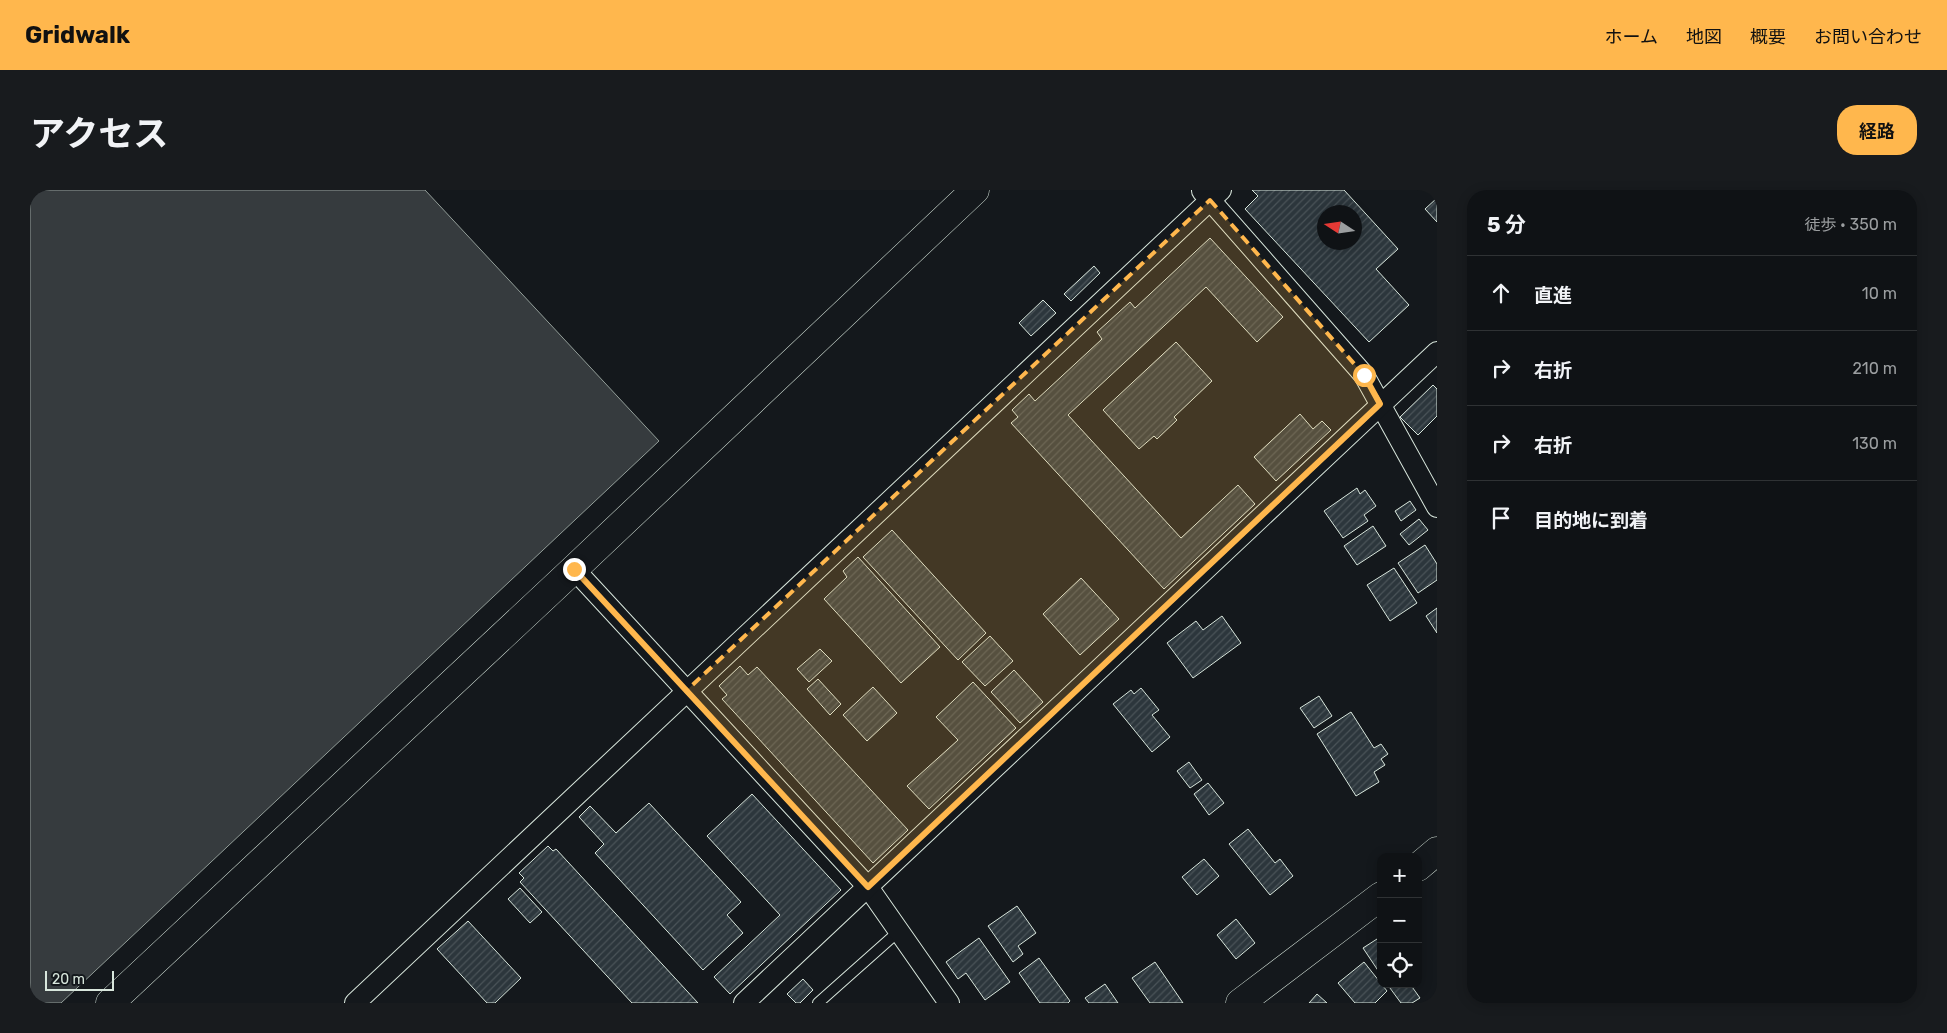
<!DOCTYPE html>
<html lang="ja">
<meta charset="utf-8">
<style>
body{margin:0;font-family:Rubik,"Noto Sans JP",sans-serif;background:#181b1e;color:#f1f3f6}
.controls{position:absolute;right:15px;bottom:15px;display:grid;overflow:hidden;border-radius:10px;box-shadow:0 2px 12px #0003}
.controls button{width:45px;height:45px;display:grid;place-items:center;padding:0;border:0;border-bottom:1px solid #2f3234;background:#0f1215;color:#f1f3f6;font:25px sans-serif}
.compass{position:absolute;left:1287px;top:15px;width:45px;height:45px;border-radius:50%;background:#0f1215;box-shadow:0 2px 12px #0003;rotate:282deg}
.scale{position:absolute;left:15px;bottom:12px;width:69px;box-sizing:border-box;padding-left:5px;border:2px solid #d8e6dc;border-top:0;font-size:14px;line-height:18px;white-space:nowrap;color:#d8e6dc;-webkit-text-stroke:4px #14181c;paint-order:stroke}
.stop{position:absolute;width:15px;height:15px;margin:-11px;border:4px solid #ffb74d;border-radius:50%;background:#fff}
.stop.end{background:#ffb74d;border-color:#fff;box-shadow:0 1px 5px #0008}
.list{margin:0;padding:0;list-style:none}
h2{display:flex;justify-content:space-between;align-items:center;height:65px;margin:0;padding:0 20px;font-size:21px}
h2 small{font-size:16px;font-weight:400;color:#9b9ea0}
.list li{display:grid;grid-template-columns:32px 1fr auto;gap:15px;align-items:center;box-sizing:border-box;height:75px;padding:0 20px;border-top:1px solid #2f3234}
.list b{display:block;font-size:19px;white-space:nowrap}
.list em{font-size:16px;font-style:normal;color:#9b9ea0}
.icon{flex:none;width:28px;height:28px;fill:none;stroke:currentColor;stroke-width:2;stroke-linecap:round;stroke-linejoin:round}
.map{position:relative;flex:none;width:1407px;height:813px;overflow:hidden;border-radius:20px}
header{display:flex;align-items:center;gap:30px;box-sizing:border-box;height:70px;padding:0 25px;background:#ffb74d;color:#111}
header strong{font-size:24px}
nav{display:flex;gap:28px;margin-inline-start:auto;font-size:18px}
.intro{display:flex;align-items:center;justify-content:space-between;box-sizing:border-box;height:120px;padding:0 30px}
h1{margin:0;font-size:35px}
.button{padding:12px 22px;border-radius:20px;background:#ffb74d;color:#111;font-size:18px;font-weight:700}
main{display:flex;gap:30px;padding:0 30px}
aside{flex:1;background:#0f1215;border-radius:20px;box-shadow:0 2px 12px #0003}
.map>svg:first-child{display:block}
.water{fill:#363b3e;stroke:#939e99}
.building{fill:url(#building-hatch);stroke:#d8e6dc;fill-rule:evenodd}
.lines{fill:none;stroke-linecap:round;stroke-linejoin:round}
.lane-casing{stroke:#d8e6dc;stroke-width:12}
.street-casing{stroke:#d8e6dc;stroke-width:22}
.secondary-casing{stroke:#d8e6dc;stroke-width:29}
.highway-casing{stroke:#d8e6dc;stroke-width:29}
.lane{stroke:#14181c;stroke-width:10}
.street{stroke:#14181c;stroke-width:20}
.secondary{stroke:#14181c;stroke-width:28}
.highway{stroke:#14181c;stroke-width:28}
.route{stroke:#ffb74d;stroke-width:6}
.marked{fill:#ffb74d;fill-opacity:0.2;stroke:#ffb74d;stroke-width:4;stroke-dasharray:10 6;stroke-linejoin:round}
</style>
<header>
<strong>Gridwalk</strong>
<nav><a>ホーム</a><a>地図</a><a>概要</a><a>お問い合わせ</a></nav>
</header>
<div class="intro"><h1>アクセス</h1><a class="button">経路</a></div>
<main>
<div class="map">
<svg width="1407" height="813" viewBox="0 0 1407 813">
<defs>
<pattern id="building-hatch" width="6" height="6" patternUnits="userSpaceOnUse" patternTransform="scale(1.25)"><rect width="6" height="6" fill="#2c363c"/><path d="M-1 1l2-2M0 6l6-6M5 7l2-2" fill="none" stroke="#4a5358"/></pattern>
</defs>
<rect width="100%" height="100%" fill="#14181c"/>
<path class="water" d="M0,0h395l234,251 -598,562h-31z"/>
<g class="building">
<path d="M1222,0h92l54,59 -22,20 33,36 -40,37 -124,-133 13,-13zM1294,22h30v30h-30z"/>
<path d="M1407,8v24l-12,-13z"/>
<path d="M1180,48l73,79 -26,25 -51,-55 -138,128 113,123 57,-53 17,19 -91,85 -153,-166 7,-6 -6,-7 17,-16 6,7 67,-62 -5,-7 33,-30 5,6z"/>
<path d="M1064,76l6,7 -29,28 -7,-7z"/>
<path d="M1013,110l13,13 -25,23 -12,-13z"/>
<path d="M1146,152l36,39 -38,36 3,3 -20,19 -3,-3 -15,13 -36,-39z"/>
<path d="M1403,195l4,4v27l-19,19 -18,-18z"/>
<path d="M1270,224l13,15 9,-8 9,9 -55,51 -22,-24z"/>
<path d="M1327,298l3,6 5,-4 11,16 -12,9 4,6 -25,17 -19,-27z"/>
<path d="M1380,311l6,9 -15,11 -6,-10z"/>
<path d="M1389,329l9,11 -19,15 -9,-11z"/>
<path d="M1343,336l13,20 -29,19 -13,-19z"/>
<path d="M862,340l94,103 -28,27 -95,-103z"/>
<path d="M1395,355l12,19v16l-19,13 -20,-30z"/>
<path d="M828,367l82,90 -39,36 -77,-84 23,-22 -4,-6z"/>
<path d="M1364,378l23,35 -27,18 -23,-36z"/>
<path d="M1051,388l38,41 -39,36 -37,-41z"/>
<path d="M1407,418v25l-11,-17z"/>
<path d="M1192,426l19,27 -48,35 -26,-35 29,-22 7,9z"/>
<path d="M960,446l23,25 -28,25 -23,-24z"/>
<path d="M790,459l12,12 -23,21 -12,-13z"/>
<path d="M710,476l8,9 9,-8 151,163 -35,33 -151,-164 5,-4 -8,-9z"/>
<path d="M984,480l29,32 -23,21 -29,-31z"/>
<path d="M788,489l23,25 -11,11 -23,-26z"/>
<path d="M943,492l43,46 -87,81 -22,-23 51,-46 -22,-23z"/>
<path d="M843,497l24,26 -30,28 -24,-26z"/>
<path d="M1111,498l18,22 -7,5 18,22 -18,15 -39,-48 18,-14 3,4z"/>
<path d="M1289,506l13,20 -18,12 -14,-20z"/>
<path d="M1321,522l23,36 7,-4 7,10 -7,5 4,6 -11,7 5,10 -23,14 -39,-62z"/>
<path d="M1159,572l13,18 -12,8 -13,-17z"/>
<path d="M1178,593l16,20 -15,12 -15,-21z"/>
<path d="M722,604l89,96 -111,104 -16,-17 66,-62 -73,-79z"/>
<path d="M619,613l92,99 -14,13 16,18 -40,37 -108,-117 9,-9 -25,-27 11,-11 26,27z"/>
<path d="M1218,639l27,34 5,-4 13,17 -23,19 -41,-51z"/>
<path d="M518,656l5,5 3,-2 142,154h-66l-112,-121 4,-4 -5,-5z"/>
<path d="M1174,669l15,17 -22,19 -15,-18z"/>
<path d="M490,698l22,24 -12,11 -22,-24z"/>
<path d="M987,716l19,27 -18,13 5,8 -10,8 -25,-36z"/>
<path d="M1206,729l19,24 -19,16 -19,-24z"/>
<path d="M438,731l53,57 -26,25h-8l-50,-54z"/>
<path d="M949,748l31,44 -25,18 -19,-27 -8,6 -12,-17z"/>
<path d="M1347,749l4,6v30l-18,-27z"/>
<path d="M1009,768l31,43 -2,2h-28l-21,-30z"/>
<path d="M1125,772l28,41h-33l-18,-25z"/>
<path d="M1334,772l23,29 -12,12h-20l-17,-20z"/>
<path d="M773,789l10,11 -13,13h-4l-9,-9z"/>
<path d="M1075,794l13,19h-29l-4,-5z"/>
<path d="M1357,794h23l10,14 -8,5h-11z"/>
<path d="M1287,804l10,9h-18z"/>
</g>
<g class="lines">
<defs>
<path id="lane" d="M788,813l81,-72"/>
<g id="street">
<path d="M1172,1l162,184 73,132"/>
<path d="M544,379l294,318 81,116"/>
<path d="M325,813l866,-813"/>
<path d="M714,813l693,-651"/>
</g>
<path id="secondary" d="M80,813l464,-434 401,-379"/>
<g id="highway">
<path d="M1388,677l19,-16"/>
<path d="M1210,813l141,-107"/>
</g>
</defs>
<use href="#lane" class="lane-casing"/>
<use href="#street" class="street-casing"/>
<use href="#secondary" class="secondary-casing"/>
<use href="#highway" class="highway-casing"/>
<use href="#lane" class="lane"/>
<use href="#street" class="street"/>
<use href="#secondary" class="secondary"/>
<use href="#highway" class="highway"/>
</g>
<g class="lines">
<path class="route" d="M544,379l294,318 512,-483 -16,-29"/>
</g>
<path class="marked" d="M1180,10l154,175 17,29 -513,483 -182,-196z"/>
</svg>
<div class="controls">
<button>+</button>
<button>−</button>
<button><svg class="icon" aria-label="locate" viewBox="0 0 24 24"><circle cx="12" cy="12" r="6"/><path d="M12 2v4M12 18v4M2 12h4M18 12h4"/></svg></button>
</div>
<svg class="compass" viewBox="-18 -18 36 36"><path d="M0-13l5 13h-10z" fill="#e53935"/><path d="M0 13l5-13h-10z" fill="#9b9ea0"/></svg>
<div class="scale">20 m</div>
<div class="stop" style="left:1334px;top:185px"></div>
<div class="stop end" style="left:544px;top:379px"></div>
</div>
<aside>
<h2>5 分<small>徒歩 · 350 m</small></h2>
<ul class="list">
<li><svg class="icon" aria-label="ahead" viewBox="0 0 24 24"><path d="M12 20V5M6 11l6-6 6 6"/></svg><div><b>直進</b></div><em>10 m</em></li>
<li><svg class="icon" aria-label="right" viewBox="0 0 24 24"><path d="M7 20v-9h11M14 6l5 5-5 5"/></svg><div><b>右折</b></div><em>210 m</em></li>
<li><svg class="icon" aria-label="right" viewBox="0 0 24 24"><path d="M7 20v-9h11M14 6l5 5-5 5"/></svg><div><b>右折</b></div><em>130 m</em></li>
<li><svg class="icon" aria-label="arrive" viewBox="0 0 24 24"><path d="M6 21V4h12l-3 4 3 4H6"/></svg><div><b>目的地に到着</b></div></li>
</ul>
</aside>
</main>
